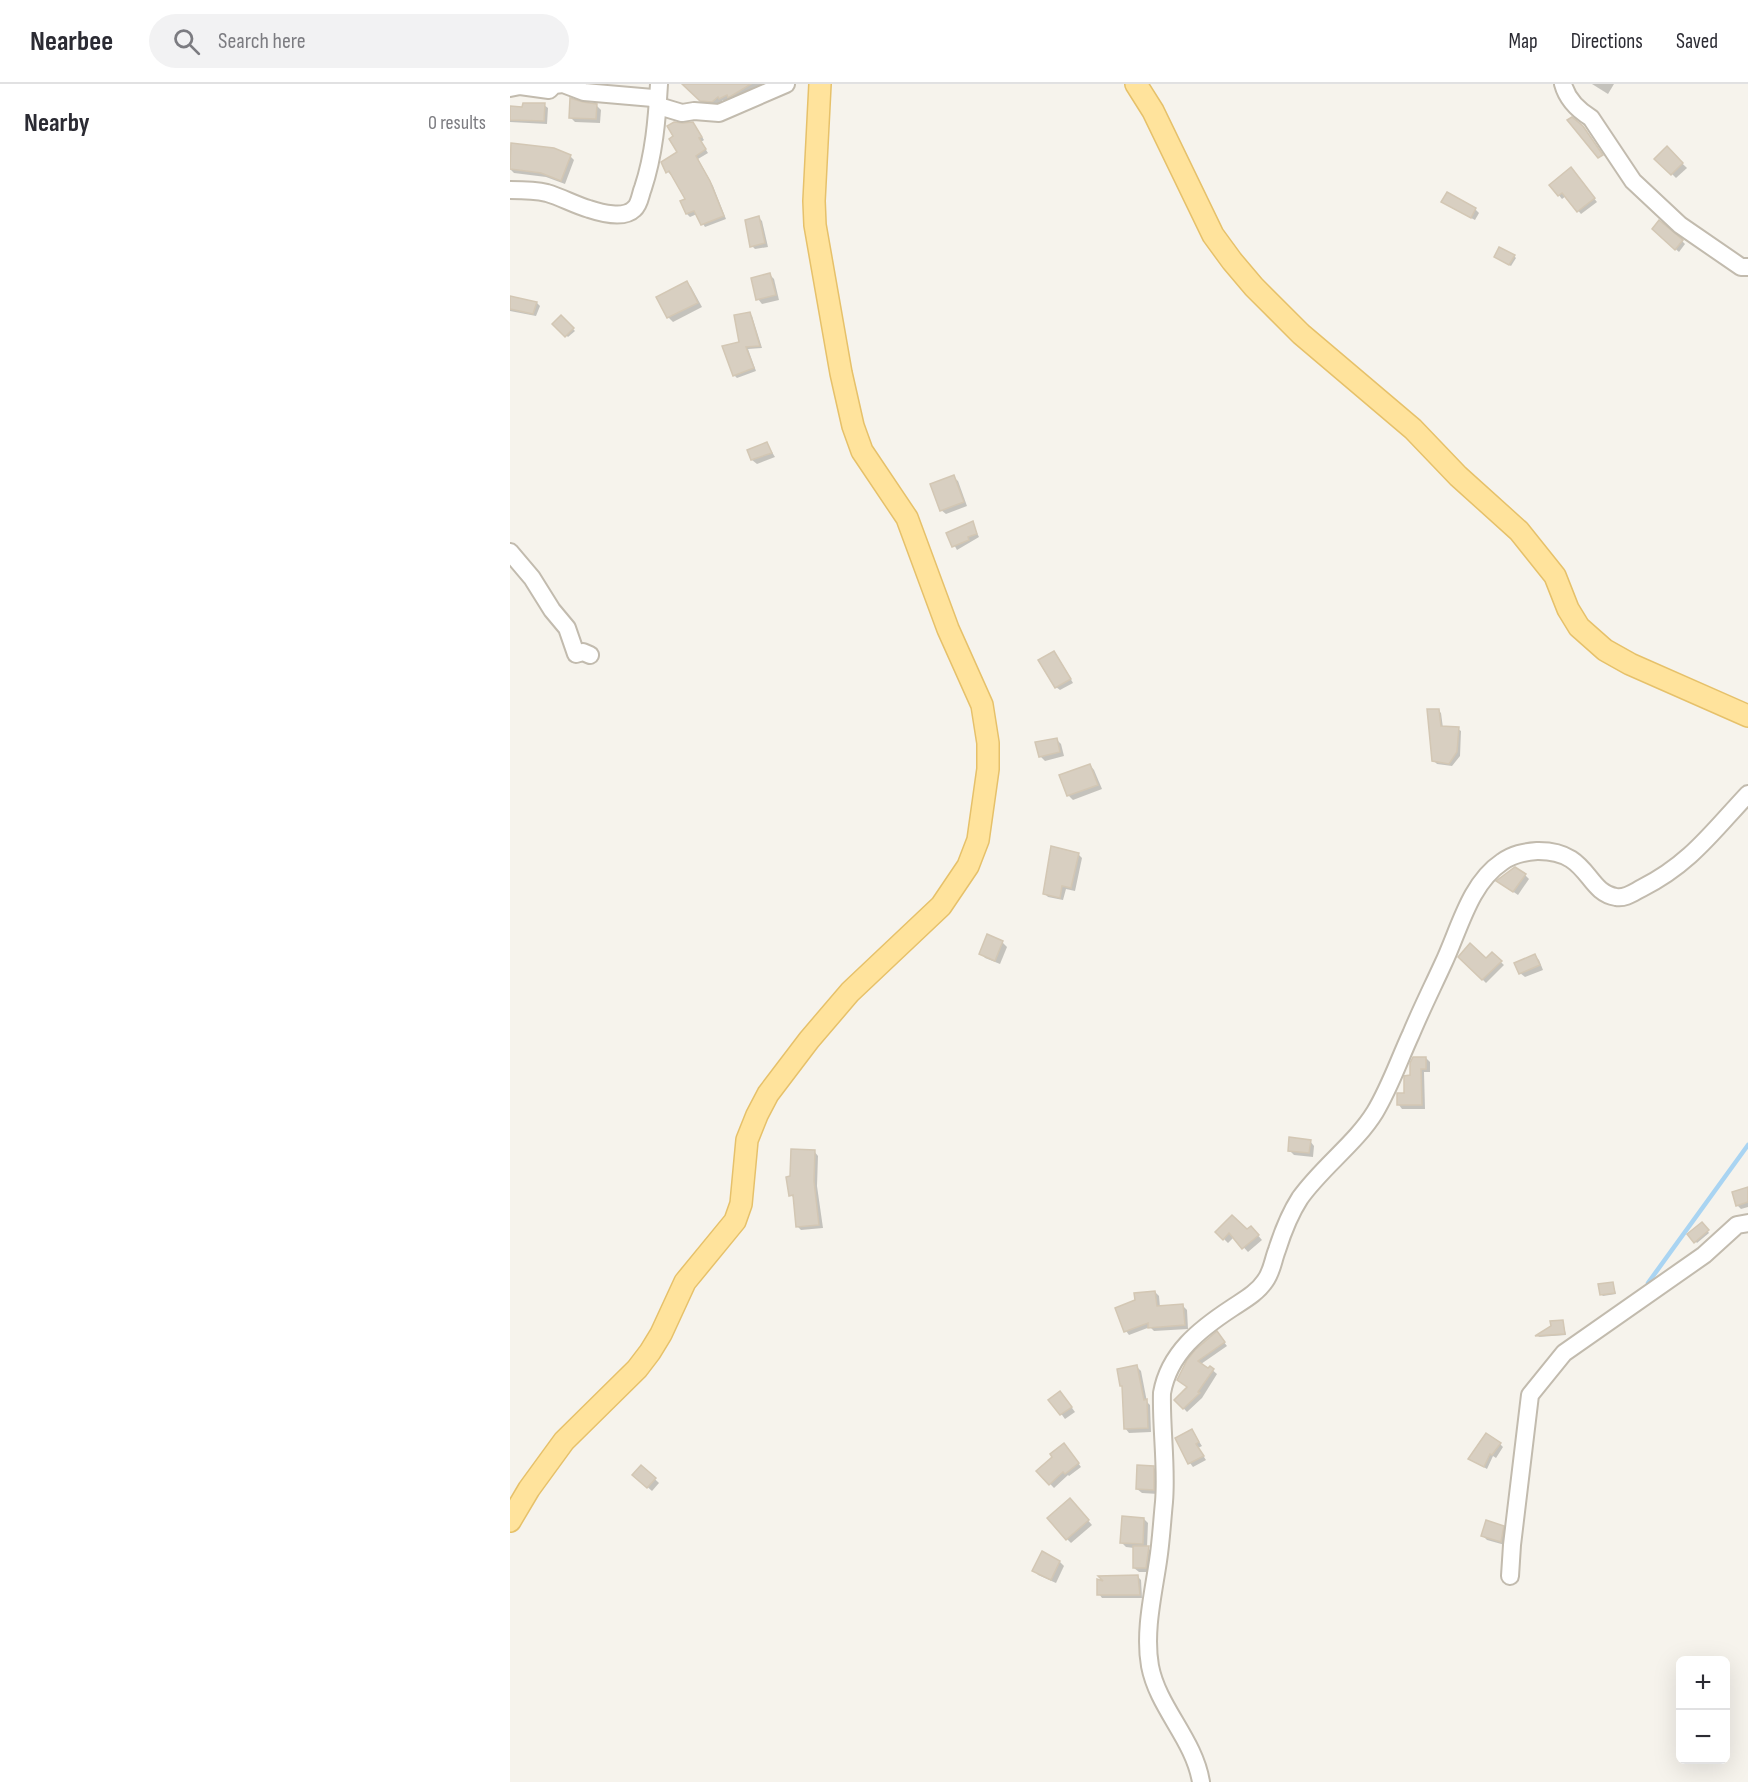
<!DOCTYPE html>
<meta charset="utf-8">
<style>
body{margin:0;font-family:"Sofia Sans Condensed",sans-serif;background:#f2f2f3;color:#2b2b33}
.controls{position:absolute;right:18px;bottom:18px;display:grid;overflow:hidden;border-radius:9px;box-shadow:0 6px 24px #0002}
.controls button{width:54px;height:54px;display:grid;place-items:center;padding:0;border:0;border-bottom:2px solid #e1e1e2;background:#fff;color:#2b2b33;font:30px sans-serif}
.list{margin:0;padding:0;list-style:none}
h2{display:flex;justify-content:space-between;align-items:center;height:78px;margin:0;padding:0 24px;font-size:26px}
h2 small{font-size:20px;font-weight:400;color:#7c7c81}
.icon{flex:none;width:33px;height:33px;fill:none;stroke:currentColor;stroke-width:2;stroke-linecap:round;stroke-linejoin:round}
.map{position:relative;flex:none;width:1238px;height:1698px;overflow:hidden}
header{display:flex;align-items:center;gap:36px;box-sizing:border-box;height:84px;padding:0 30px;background:#fff;border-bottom:2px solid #e1e1e2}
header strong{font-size:28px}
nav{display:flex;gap:33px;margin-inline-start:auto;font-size:21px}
.search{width:420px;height:54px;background:#f2f2f3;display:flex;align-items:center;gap:15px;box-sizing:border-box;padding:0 21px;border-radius:33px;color:#7c7c81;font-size:22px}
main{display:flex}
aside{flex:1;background:#fff}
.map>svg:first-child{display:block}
.shadow{fill:#0003}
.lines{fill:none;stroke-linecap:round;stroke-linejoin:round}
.stream{stroke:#a9d4f2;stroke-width:4.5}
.building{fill:#d8cfc1;stroke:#d3c7b4;stroke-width:1.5}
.minor-casing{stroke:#c2bbae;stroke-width:20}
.major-casing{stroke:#e6c16a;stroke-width:24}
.minor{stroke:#fff;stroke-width:16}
.major{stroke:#ffe39c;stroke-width:21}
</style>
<header>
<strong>Nearbee</strong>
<div class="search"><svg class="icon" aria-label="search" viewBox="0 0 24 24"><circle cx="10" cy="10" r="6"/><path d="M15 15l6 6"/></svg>Search here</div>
<nav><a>Map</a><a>Directions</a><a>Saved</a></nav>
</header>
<main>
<aside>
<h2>Nearby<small>0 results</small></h2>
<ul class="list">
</ul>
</aside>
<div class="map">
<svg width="1238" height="1698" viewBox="0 0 1238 1698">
<rect width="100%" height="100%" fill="#f6f3ec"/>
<g class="shadow">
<path d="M175,0h85l-37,17 -2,-3 -6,4 -2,-2 -6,5h-12z"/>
<path d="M1082,0h22l-6,10z"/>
<path d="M34,21l4,3 -1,16 -37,-2v-14h14z"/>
<path d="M86,21l5,5 -1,13 -25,-1 -4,-4z"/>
<path d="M183,39l11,17 -3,2 7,11 -10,6 15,27 13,33 -21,8 -8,-13 -7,3 -3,-3 -5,-12 5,-2 -14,-26 -2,1 -3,-3z"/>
<path d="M1157,65l20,19 -11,10 -19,-19z"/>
<path d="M3,67l57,5 4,4 -9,24 -19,-7 -32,-4 -4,-4v-17z"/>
<path d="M1064,89l23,29 -16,12 -15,-18 -4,3 -11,-14z"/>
<path d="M938,110l27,15 4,4 -4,7 -28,-15 -4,-3z"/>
<path d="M249,134l3,3 6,26 -13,2 -3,-3z"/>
<path d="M1147,149l25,8 3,3 -6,8z"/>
<path d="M1004,172l2,2 -5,8 -14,-8z"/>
<path d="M260,191l4,4 5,21 -17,4 -4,-5z"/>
<path d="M177,199l4,4 11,20 -29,15 -5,-5 -10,-20z"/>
<path d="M0,214l27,5 3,3 -4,10 -26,-5z"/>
<path d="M239,229l3,3 10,32 -14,1 8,22 -19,7 -3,-3z"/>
<path d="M51,233l14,14 -7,6 -14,-13z"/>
<path d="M257,360l8,13 -18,7 -5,-4 -3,-9z"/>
<path d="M443,393l5,4 9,25 -21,8 -5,-4z"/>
<path d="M462,439l7,14 -22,13 -9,-16z"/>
<path d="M547,572l16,27 -13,7 -4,-3z"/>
<path d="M928,626l3,3 2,15 15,1 3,2 -1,25 -8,10 -15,-2 -3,-3z"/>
<path d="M546,655l5,5 3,12 -19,5 -5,-5z"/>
<path d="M580,681l4,5 8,19 -29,11 -5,-5z"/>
<path d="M568,770l4,4 -7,33 -9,-2 -3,11 -15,-3 -4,-4z"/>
<path d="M1015,791l4,4 -11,16 -20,-14z"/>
<path d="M478,852l15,7 4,4 -7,17 -15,-6 -4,-5z"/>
<path d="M982,870l12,11 -18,18 -26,-26 26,3z"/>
<path d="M1025,872l4,4 4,10 -18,7 -5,-4z"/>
<path d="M916,974l4,4v10h-6l1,37h-23l-3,-4 7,-10 5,-19z"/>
<path d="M800,1057l4,5 -1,11 -19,-2 -5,-5z"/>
<path d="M304,1067l4,5 -1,30 6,42 -22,2 -4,-4 -2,-27 -4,-4 1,-18z"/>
<path d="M1238,1105v18l-7,2 -4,-4z"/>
<path d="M1192,1140l7,9 -12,10 -8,-9z"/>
<path d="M737,1147l8,1 7,8 -14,12 -14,-15 -6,6 -11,-11z"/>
<path d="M1103,1200l3,10 -13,2 -2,-2z"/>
<path d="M645,1208l4,4 1,11 23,-1 4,4 1,19 -34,2 -4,-4 -21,8 -3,-4z"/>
<path d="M1053,1238l3,13 -28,2 14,-10z"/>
<path d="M710,1253l7,9 -26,18 7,6 2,-2 7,6 -15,24 -15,14 -11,-12 13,-12 7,-36z"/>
<path d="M627,1283l4,4 6,31 3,3 1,27 -22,1 -4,-5z"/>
<path d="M554,1313l11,15 -10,7 -14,-19z"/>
<path d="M682,1347l10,15 -4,2 8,12 -13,7 -3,-4z"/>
<path d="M990,1360l3,3 -7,11 -3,-2 -6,13 -17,-10z"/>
<path d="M558,1365l13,18 -12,9 -1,-1 -14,13 -16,-17z"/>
<path d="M132,1383l17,16 -7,8 -18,-16z"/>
<path d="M643,1383l5,5v22l-16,-1 -5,-4z"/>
<path d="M560,1416l22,25 -21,18 -4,-4z"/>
<path d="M634,1435l4,4 -1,25 6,4 -3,20h-11l-5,-4v-20l-8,-1 -4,-4z"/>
<path d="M993,1443l4,5 -2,13 -18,-5 -5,-5z"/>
<path d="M532,1469l18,9 4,4 -8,17 -18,-8 -4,-5z"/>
<path d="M628,1493l3,3 1,18h-40l-3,-4 10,-8z"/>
</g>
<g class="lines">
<path class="stream" d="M1138,1199l100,-138"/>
</g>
<g class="building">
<path d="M172,0h69l-23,14 -1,-3 -8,4 -1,-2 -6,5 -12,-1z"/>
<path d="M60,14l13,4 14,2 -1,15 -27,-1z"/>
<path d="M13,19h22l-1,18 -34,-1v-14l12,1z"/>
<path d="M1062,33l11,9 20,29 -5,3 -31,-38z"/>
<path d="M164,38l9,1 10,-1 9,15 -3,1 7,11 -10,7 14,25 14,35 -23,9 -7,-14 -8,3 -6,-13 5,-2 -16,-28 -3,2 -5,-11 16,-10 -8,-13 4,-3 -6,-10z"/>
<path d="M1,59l43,5 17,7 -10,26 -20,-8 -31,-4z"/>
<path d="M1157,62l16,17 -12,12 -17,-16z"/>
<path d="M1061,83l24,31 -18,14 -15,-19 -4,3 -9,-11z"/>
<path d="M937,108l29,16 -5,10 -30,-16z"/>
<path d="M249,132l6,27 -15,4 -5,-27z"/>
<path d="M1149,136l24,20 -8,10 -23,-21z"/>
<path d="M989,163l16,8 -6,10 -15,-8z"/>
<path d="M260,189l6,22 -20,5 -5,-22z"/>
<path d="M177,197l11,22 -31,15 -11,-21z"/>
<path d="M0,212l27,6 -4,12 -23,-5z"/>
<path d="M240,228l10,34 -14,1 8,21 -21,8 -11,-30 17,-4 -5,-27z"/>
<path d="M51,231l13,13 -9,9 -13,-13z"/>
<path d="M257,358l5,11 -21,7 -4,-10z"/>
<path d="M444,391l10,27 -24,9 -10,-27z"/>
<path d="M463,437l4,13 -9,3 1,3 -17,7 -6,-14z"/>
<path d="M544,567l17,28 -16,9 -17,-28z"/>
<path d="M917,625h12l2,17 18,1 -2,25 -8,12 -17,-3z"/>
<path d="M547,654l3,14 -21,5 -4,-15z"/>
<path d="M580,680l8,21 -31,11 -8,-21z"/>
<path d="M541,762l28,7 -8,35 -9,-2 -2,12 -17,-4z"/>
<path d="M1005,783l11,7 -13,18 -17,-11z"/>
<path d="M477,850l16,7 -8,20 -16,-7z"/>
<path d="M960,859l16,15 6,-6 10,9 -20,19 -24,-23z"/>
<path d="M1025,870l5,11 -21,9 -5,-11z"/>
<path d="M903,973h13v12h-5l1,36h-25v-12h7v-17l6,-1v-12z"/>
<path d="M779,1053l22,3 -2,13 -21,-2z"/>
<path d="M281,1065l24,1 -1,31 5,44 -23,2 -3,-32 -4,1 -3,-19 4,-1z"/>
<path d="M1238,1103v15l-12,4 -4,-14z"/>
<path d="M722,1131l15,14 4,-3 8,9 -17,14 -13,-16 -6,7 -8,-8z"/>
<path d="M1192,1138l7,8 -15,13 -7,-9z"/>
<path d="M1103,1198l2,11 -15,2 -2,-11z"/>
<path d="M645,1207l2,15 26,-2 2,21 -37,3v-5l-24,9 -9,-24 20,-8 -1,-7z"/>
<path d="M1053,1236l2,14 -30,2 16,-10 -1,-5z"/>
<path d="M707,1247l8,11 -27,19 10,7 2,-2 4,3 -16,23 2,1 -17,16 -9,-9 13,-13 -10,-7 10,-20 8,-10z"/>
<path d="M627,1281l7,35 3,-1 1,29 -24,1 -2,-43h-2l-3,-17z"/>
<path d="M550,1307l12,16 -12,8 -12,-15z"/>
<path d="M682,1345l7,13 -3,2 8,12 -16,8 -13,-26z"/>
<path d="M976,1349l15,10 -9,12 -2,-1 -6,13 -16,-8z"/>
<path d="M554,1359l15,20 -14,11 -2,-2 -14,13 -13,-14 16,-14 -2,-3z"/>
<path d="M131,1381l15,13 -9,10 -15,-13z"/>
<path d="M627,1381l17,1v24l-18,-1z"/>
<path d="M560,1414l19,22 -23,20 -19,-22z"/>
<path d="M612,1432l22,2 -1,26 -23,-1z"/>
<path d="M976,1436l18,6 -3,16 -20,-6z"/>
<path d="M623,1462h16l-3,22h-13z"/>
<path d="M532,1467l18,10 -9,19 -19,-9z"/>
<path d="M628,1491l2,20h-43v-16l6,2 -5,-5z"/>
</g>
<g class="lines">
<defs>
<g id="minor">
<path d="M1053,0c4,15 15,26 28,34l42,63 47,44 61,42h7"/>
<path d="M0,4l10,-2 29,4 5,-5 9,-1 21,8 69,6 9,9 20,6 12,-2 25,2 67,-29"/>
<path d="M0,106c12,0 25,0 37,3 14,4 28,12 42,16 12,4 35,10 45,0 6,-5 6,-14 9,-21 11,-33 14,-69 16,-104"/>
<path d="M0,468l22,26 20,32 15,18 9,26 7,-2 7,3"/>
<path d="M1000,1492l2,-31 18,-150 34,-42 140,-98 33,-30 11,-2"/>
<path d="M691,1698c-7,-43 -43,-74 -51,-116 -6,-34 3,-71 8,-105 3,-19 4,-39 6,-59 3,-36 -3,-73 -2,-109 7,-40 38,-64 70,-85 12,-8 25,-15 33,-27 7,-9 8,-21 12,-31 6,-19 12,-35 23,-52 22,-31 56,-55 75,-86 15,-25 24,-52 36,-78 10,-24 21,-46 32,-70 16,-33 26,-80 59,-102 11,-8 22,-10 35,-11 53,-1 48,41 79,46 9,2 18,-5 26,-9 48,-24 71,-57 106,-94"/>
</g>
<g id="major">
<path d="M626,0l17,27 60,124 19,26 22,26 47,47 112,95 45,47 61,55 36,45 13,33 11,18 26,23 25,14 118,52"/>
<path d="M0,1437l19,-32 35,-48 73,-72 13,-17 11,-18 24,-52 50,-61 6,-17 6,-64 10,-25 11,-21 41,-54 41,-48 91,-86 27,-40 10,-26 10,-71v-26l-6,-38 -34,-76 -41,-111 -45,-67 -9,-25 -12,-53 -26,-148 -1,-24 6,-117"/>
</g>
</defs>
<use href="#minor" class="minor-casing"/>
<use href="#major" class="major-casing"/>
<use href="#minor" class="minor"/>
<use href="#major" class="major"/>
</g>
</svg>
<div class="controls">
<button>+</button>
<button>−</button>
</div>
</div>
</main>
